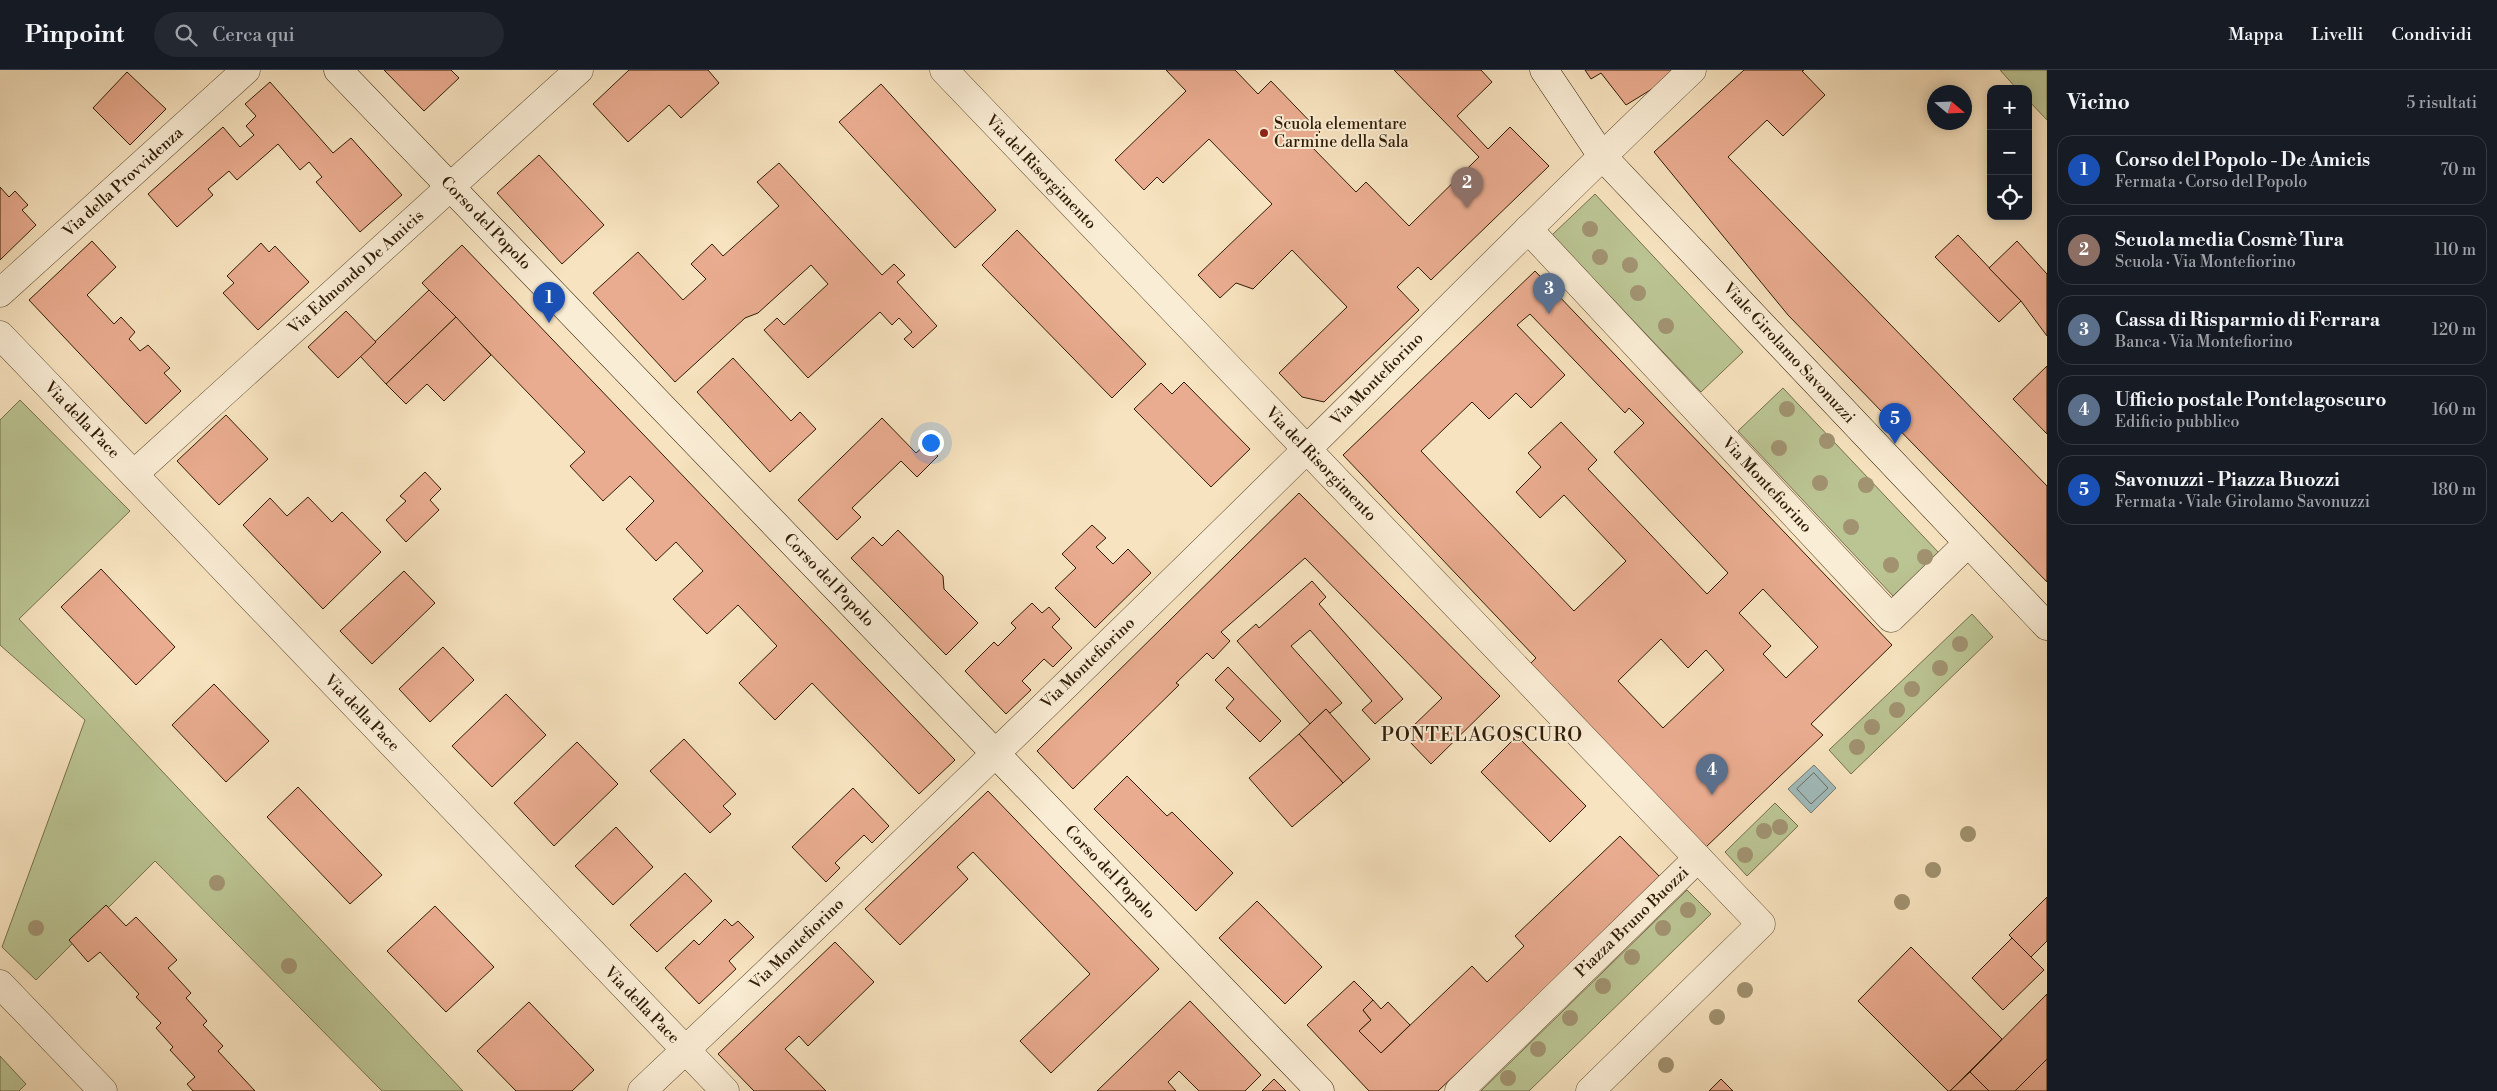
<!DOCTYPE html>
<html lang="it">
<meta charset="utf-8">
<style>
body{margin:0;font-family:"Libre Bodoni",serif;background:#242831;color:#f1f3f6}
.controls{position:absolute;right:15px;top:15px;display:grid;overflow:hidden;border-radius:10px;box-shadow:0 2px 12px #0003}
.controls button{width:45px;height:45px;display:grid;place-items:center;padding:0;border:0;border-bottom:1px solid #363941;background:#171b24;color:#f1f3f6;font:25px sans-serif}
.compass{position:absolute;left:1927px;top:15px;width:45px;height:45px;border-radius:50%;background:#171b24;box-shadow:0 2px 12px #0003;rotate:109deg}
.you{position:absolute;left:930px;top:372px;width:18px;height:18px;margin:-12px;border:4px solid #fff;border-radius:50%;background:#1a73e8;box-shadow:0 0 0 8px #1a73e833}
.badge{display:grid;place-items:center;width:32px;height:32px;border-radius:50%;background:#c59692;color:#fff;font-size:16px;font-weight:700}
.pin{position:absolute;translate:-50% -41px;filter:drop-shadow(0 1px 2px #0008)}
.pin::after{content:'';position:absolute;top:26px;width:18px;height:15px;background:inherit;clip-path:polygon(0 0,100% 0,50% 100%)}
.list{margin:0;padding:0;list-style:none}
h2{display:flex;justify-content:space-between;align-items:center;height:65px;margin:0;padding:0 20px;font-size:21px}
h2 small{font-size:16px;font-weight:400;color:#9ea1a6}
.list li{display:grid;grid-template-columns:32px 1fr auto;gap:15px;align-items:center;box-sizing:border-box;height:70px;margin:0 10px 10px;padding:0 10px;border:1px solid #363941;border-radius:15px}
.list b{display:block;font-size:19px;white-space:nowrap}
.list p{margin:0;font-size:16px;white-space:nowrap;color:#9ea1a6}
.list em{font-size:16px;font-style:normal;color:#9ea1a6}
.icon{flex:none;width:28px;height:28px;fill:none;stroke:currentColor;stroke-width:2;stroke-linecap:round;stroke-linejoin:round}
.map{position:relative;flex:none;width:2047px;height:1021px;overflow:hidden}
header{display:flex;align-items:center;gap:30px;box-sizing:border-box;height:70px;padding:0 25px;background:#171b24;border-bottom:1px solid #363941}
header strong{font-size:24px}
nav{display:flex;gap:28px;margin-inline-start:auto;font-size:18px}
.search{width:350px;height:45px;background:#242831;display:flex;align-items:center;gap:12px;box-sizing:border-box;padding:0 18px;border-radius:28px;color:#9ea1a6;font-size:19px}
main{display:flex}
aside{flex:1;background:#171b24}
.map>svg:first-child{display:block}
.green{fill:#bbc493;stroke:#76704c}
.water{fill:#a1bcbc;stroke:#747c73}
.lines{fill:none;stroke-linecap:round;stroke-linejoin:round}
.shore{stroke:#686c61;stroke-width:1}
.building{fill:#eaac90;stroke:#301d06;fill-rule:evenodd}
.street-casing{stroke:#624e34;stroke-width:29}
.secondary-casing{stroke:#301d06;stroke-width:29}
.street{stroke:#faedd5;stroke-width:28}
.secondary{stroke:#faedd5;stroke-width:28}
.tree{fill:#a19270}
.poi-dot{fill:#8f2418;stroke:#faedd5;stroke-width:2}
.labels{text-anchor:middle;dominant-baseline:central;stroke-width:4;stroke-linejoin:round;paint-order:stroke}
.poi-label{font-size:16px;fill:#301d06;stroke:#faedd5;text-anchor:start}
.street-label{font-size:16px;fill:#301d06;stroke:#faedd5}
.quarter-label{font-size:19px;letter-spacing:1px;fill:#301d06;stroke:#faedd5}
</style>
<header>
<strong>Pinpoint</strong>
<div class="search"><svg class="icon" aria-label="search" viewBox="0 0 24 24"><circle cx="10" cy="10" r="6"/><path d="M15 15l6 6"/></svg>Cerca qui</div>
<nav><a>Mappa</a><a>Livelli</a><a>Condividi</a></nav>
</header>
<main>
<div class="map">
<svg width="2047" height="1021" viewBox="0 0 2047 1021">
<rect width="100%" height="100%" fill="#f7e3bf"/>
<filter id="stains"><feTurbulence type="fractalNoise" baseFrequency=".004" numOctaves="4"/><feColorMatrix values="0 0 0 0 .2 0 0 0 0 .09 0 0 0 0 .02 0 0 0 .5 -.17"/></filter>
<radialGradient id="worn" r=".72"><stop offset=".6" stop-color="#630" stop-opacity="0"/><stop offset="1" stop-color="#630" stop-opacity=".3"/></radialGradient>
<g class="green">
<path d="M2000,0h47v50l-19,-20v-11h-11z"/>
<path d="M1595,124l148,158 -42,40 -149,-157z"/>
<path d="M1783,318l156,165 -46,43 -155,-165z"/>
<path d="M20,330l110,111 -111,108 444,472h-81l-227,-230 -119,119 -34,-33 83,-227 -85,-75v-225z"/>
<path d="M1972,544l21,23 -142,137 -22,-24z"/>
<path d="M1775,733l23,23 -51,50 -22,-24z"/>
<path d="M1687,820l24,24 -182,177h-48z"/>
<path d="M0,986l26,28 -7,7h-19z"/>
</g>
<path class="water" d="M1814,695l22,23 -25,25 -23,-24z"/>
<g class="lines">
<path class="shore" d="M1814,703l14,15 -17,16 -14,-15z"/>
</g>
<g class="building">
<path d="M384,0h67l8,8 -35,33z"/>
<path d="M629,0h79l11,13 -38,35 -12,-13 -41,37 -35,-38z"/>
<path d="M1166,0h69l23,24 13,-13 49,51 -12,11 48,49 10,-10 43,44 70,-69 -85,-87h87l11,12 -35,34 31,33 22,-22 39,39 -118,114 -13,-13 -21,20 22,23 -95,92 -22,-5 -23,-24 68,-66 -55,-57 -39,39 -17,-6 -16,15 -22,-23 74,-71 -63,-65 -46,44 -6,-6 -13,13 -29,-30 71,-69z"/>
<path d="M1585,0h92l-12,11 -39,24 -25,-32 -10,6z"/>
<path d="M1744,0h60l-2,1 23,24 -42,41 -16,-16 -39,37 319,329v96l-259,-267 -134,-163z"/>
<path d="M127,2l39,37 -36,36 -37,-37z"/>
<path d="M270,12l63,71 18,-15 51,57 -42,37 -44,-50 6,-5 -13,-15 -9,8 -22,-26 -41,36 -8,-9 -21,18 5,6 -36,32 -29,-33 75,-67 17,20 14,-12 -8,-9 10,-10 -11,-12z"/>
<path d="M881,14l115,126 -41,38 -116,-126z"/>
<path d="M539,85l65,70 -42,39 -65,-71z"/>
<path d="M779,93l103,112 12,-11 11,11 -8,7 40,44 -24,22 -9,-9 8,-7 -13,-14 -7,7 -12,-13 -72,66 -44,-48 13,-12 7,7 44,-41 -17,-19 -53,48 -13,5 -70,64 -82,-89 45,-41 45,48 23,-21 -15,-15 21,-20 11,12 56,-50 -22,-24z"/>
<path d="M0,117l9,10 6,-6 13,14 -6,5 14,15 -36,35z"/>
<path d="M1017,160l129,134 -34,34 -130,-133z"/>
<path d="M1958,165l63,66 -22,21 -64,-65z"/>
<path d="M92,171l24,26 -29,28 27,29 7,-7 14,15 -6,7 11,12 8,-6 22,23 -6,5 17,18 -35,33 -117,-124z"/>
<path d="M2017,171l30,33v62l-26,-35 -32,-33z"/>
<path d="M261,173l8,9 6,-6 34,36 -51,48 -35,-37 11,-10 -7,-7z"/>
<path d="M462,175l493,515 -36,34 -107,-111 -37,37 -36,-37 38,-37 -39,-41 -31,29 -34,-35 30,-28 -27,-29 -20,19 -30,-32 28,-28 -24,-25 -27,25 -33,-35 15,-14 -163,-169z"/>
<path d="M1535,201l357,374 -81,79 12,11 -117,112 -176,-183 6,-6 -193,-203zM1530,244l95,99 4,-5 15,15 -30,29 114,121 -21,21 -119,-125 9,-9 -36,-38 -33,31 13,14 -25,25 24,26 24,-23 62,66 -52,50 -153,-160 51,-49 17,17 27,-26 15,15 34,-33 -48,-50zM1763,519l55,58 -32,31 -23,-24 8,-8 -32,-33zM1661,569l27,29 18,-18 18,20 -61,58 -45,-47z"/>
<path d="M429,220l27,27 -70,67 -26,-28z"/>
<path d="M346,241l30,31 -38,36 -30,-31z"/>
<path d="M456,247l35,38 -47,46 -17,-17 -21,20 -20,-20z"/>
<path d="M733,288l58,63 9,-9 16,17 -46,43 -73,-80z"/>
<path d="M2047,296v68l-34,-35z"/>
<path d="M1184,312l66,67 -39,38 -77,-78 27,-26 11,11z"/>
<path d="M226,345l42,44 -49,46 -42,-44z"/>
<path d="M882,348l34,35 10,-9 12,12 -21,21 -16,-16 -49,47 9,9 -24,23 -39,-40z"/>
<path d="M425,402l16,17 -11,11 9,10 -33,32 -20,-22 20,-19 -6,-5z"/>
<path d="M1299,423l201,203 -69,68 -22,-23 5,-5 -5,-6 33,-32 -137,-140 -84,74 9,9 -17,18 -6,-6 -31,30 3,2 -106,104 -36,-38z"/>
<path d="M308,427l24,25 10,-10 39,40 -58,57 -80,-84 27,-27 17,18z"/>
<path d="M1092,455l14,13 -10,9 17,17 15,-15 23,24 -56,55 -40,-40 21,-20 -14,-14z"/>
<path d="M898,460l45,46 1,13 34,34 -32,32 -95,-97 22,-21 9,9z"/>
<path d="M101,499l74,78 -39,38 -75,-78z"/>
<path d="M404,501l31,32 -63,61 -32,-33z"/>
<path d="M1312,511l14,16 -7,7 84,95 -28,25 -13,-14 10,-9 -62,-71 -19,16 51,57 -12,10 -4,-4 -16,15 -73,-83 19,-17 3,4z"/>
<path d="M1032,533l10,10 7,-6 11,12 -8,8 20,21 -19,19 -9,-8 -22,22 9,9 -25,24 -41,-43 29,-29 4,4 18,-18 -5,-5z"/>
<path d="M443,577l31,33 -44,42 -31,-33z"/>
<path d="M1228,597l53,54 -21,21 -34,-34 8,-9 -19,-19z"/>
<path d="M214,614l55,57 -43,41 -54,-57z"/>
<path d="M506,624l40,41 -54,52 -40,-41z"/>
<path d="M1326,639l44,50 -27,24 -44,-49z"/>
<path d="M1299,664l44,49 -51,44 -43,-49z"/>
<path d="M1517,666l69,70 -36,36 -69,-70z"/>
<path d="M684,669l52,55 -13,12 8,8 -21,19 -60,-62z"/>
<path d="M577,672l41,42 -64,62 -40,-43z"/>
<path d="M1127,706l40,40 5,-4 61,61 -37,38 -102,-102z"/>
<path d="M298,717l84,88 -32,29 -83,-87z"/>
<path d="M853,718l36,38 -17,17 -8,-8 -29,28 5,5 -14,14 -34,-35z"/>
<path d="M988,721l171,178 -108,104 -31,-32 70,-67 -117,-122 -16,15 11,12 -68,66 -35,-36z"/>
<path d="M616,757l37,40 -40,38 -38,-39z"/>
<path d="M1620,766l42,43 -224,212h-69l-62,-66 47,-44 19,19 -10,10 8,10 -12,11 22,22 91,-87 15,16 37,-36 -9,-10z"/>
<path d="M685,803l27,28 -55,51 -27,-27z"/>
<path d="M2047,827v44l-16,16 -22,-22z"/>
<path d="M1257,831l65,66 -37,37 -66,-66z"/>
<path d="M106,835l20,21 10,-9 41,43 -9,8 23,25 -5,5 21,23 -4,4 20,21 -5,5 37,40h-62l-6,-7 8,-7 -25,-27 3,-3 -17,-19 5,-5 -25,-26 3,-3 -39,-42 -12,10 -19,-22z"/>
<path d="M435,836l59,61 -48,45 -59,-61z"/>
<path d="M725,849l7,7 6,-5 16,16 -25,24 7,8 -37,35 -34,-36 29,-28 5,5z"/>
<path d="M2012,868l32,32 -41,40 -31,-32z"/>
<path d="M835,872l39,40 -66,64 -9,-10 -14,13 41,42h-72l-36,-37z"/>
<path d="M1911,877l91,92 -52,52h-2l-90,-90z"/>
<path d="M2047,924v65l-32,32h-26l-19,-19z"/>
<path d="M1373,930l8,9 7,-7 22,23 -29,28 -22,-22 12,-11 -8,-10z"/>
<path d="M1190,931l71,74 -16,16h-46l-20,-20 -11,11 8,9h-79z"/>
<path d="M529,932l65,68 -22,21h-56l-39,-40z"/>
<path d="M2047,989v32h-32z"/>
<path d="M1970,1002l19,19h-39z"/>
<path d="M1274,1009l12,12h-24z"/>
<path d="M1721,1009l12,12h-24z"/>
</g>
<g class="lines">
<defs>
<g id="street">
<path d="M944,0l817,854 -171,167"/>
<path d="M1528,159l363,389 77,-75"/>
<path d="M0,223l246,-223"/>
<path d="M0,265l725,756"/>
<path d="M134,404l445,-404"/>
<path d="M0,914l103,107"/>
<path d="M642,1021c225,-212 447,-427 667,-644 128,-126 253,-254 383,-377"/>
<path d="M1459,1021l239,-233"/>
</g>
<g id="secondary">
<path d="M338,0l982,1021"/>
<path d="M1544,0l58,86 445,470"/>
</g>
</defs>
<use href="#street" class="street-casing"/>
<use href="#secondary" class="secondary-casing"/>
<use href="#street" class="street"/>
<use href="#secondary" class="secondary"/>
</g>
<g class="tree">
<circle cx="1590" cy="159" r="8"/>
<circle cx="1600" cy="187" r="8"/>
<circle cx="1630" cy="195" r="8"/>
<circle cx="1638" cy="223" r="8"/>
<circle cx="1666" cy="256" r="8"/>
<circle cx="1787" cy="339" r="8"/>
<circle cx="1827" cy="371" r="8"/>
<circle cx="1779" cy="378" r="8"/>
<circle cx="1820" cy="413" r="8"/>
<circle cx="1866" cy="415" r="8"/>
<circle cx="1851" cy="457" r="8"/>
<circle cx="1925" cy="487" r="8"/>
<circle cx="1891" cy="495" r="8"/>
<circle cx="1960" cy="574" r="8"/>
<circle cx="1940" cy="598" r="8"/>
<circle cx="1912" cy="619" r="8"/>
<circle cx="1897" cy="640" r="8"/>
<circle cx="1872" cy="657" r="8"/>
<circle cx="1857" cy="677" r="8"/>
<circle cx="1780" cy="757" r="8"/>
<circle cx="1764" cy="761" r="8"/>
<circle cx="1968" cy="764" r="8"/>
<circle cx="1745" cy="785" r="8"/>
<circle cx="1933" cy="800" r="8"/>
<circle cx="217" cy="813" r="8"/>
<circle cx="1902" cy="832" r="8"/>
<circle cx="1688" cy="840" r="8"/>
<circle cx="36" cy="858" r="8"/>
<circle cx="1663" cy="858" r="8"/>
<circle cx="1632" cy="887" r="8"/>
<circle cx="289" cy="896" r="8"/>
<circle cx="1603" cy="916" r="8"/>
<circle cx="1745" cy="920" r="8"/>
<circle cx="1717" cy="947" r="8"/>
<circle cx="1570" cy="948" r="8"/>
<circle cx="1538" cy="979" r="8"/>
<circle cx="1666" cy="995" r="8"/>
<circle cx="1508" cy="1008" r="8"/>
</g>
<circle class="poi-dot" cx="1264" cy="63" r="5"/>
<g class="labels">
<g class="poi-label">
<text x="1274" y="54">Scuola elementare<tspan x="1274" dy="18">Carmine della Sala</tspan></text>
</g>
<g class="street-label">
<text transform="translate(1041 102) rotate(46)">Via del Risorgimento</text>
<text transform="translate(123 112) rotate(-42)">Via della Provvidenza</text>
<text transform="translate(486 153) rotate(46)">Corso del Popolo</text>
<text transform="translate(356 202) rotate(-42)">Via Edmondo De Amicis</text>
<text transform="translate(1789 283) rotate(47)">Viale Girolamo Savonuzzi</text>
<text transform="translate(1377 309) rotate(-45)">Via Montefiorino</text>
<text transform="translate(82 350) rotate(46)">Via della Pace</text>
<text transform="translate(1321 394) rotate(46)">Via del Risorgimento</text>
<text transform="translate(1767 415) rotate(47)">Via Montefiorino</text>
<text transform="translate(829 510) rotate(46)">Corso del Popolo</text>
<text transform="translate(1088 593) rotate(-44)">Via Montefiorino</text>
<text transform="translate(362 643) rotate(46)">Via della Pace</text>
<text transform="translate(1110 802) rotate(46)">Corso del Popolo</text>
<text transform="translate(1632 852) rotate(-44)">Piazza Bruno Buozzi</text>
<text transform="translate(797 874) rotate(-44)">Via Montefiorino</text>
<text transform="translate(642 935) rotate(46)">Via della Pace</text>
</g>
<g class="quarter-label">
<text x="1482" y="665">PONTELAGOSCURO</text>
</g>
</g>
<rect width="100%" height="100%" filter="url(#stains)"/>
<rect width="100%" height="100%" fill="url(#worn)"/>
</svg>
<div class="controls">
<button>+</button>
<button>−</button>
<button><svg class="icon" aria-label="locate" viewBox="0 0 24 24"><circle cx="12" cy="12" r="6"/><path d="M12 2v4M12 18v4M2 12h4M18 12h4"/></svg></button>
</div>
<svg class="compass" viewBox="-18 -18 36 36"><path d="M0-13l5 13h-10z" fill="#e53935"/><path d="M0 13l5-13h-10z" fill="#9ea1a6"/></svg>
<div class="you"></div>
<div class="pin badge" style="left:549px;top:253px;background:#1a4fb4">1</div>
<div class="pin badge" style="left:1467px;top:138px;background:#8d6e63">2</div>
<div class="pin badge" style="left:1549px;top:244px;background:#5c6f8a">3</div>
<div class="pin badge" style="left:1712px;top:725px;background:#5c6f8a">4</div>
<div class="pin badge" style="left:1895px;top:374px;background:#1a4fb4">5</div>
</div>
<aside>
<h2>Vicino<small>5 risultati</small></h2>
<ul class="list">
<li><span class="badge" style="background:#1a4fb4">1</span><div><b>Corso del Popolo - De Amicis</b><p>Fermata · Corso del Popolo</p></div><em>70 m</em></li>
<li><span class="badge" style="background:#8d6e63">2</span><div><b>Scuola media Cosmè Tura</b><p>Scuola · Via Montefiorino</p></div><em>110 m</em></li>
<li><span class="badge" style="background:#5c6f8a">3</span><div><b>Cassa di Risparmio di Ferrara</b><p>Banca · Via Montefiorino</p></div><em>120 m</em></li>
<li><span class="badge" style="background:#5c6f8a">4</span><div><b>Ufficio postale Pontelagoscuro</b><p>Edificio pubblico</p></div><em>160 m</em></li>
<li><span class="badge" style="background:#1a4fb4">5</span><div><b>Savonuzzi - Piazza Buozzi</b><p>Fermata · Viale Girolamo Savonuzzi</p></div><em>180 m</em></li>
</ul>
</aside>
</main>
